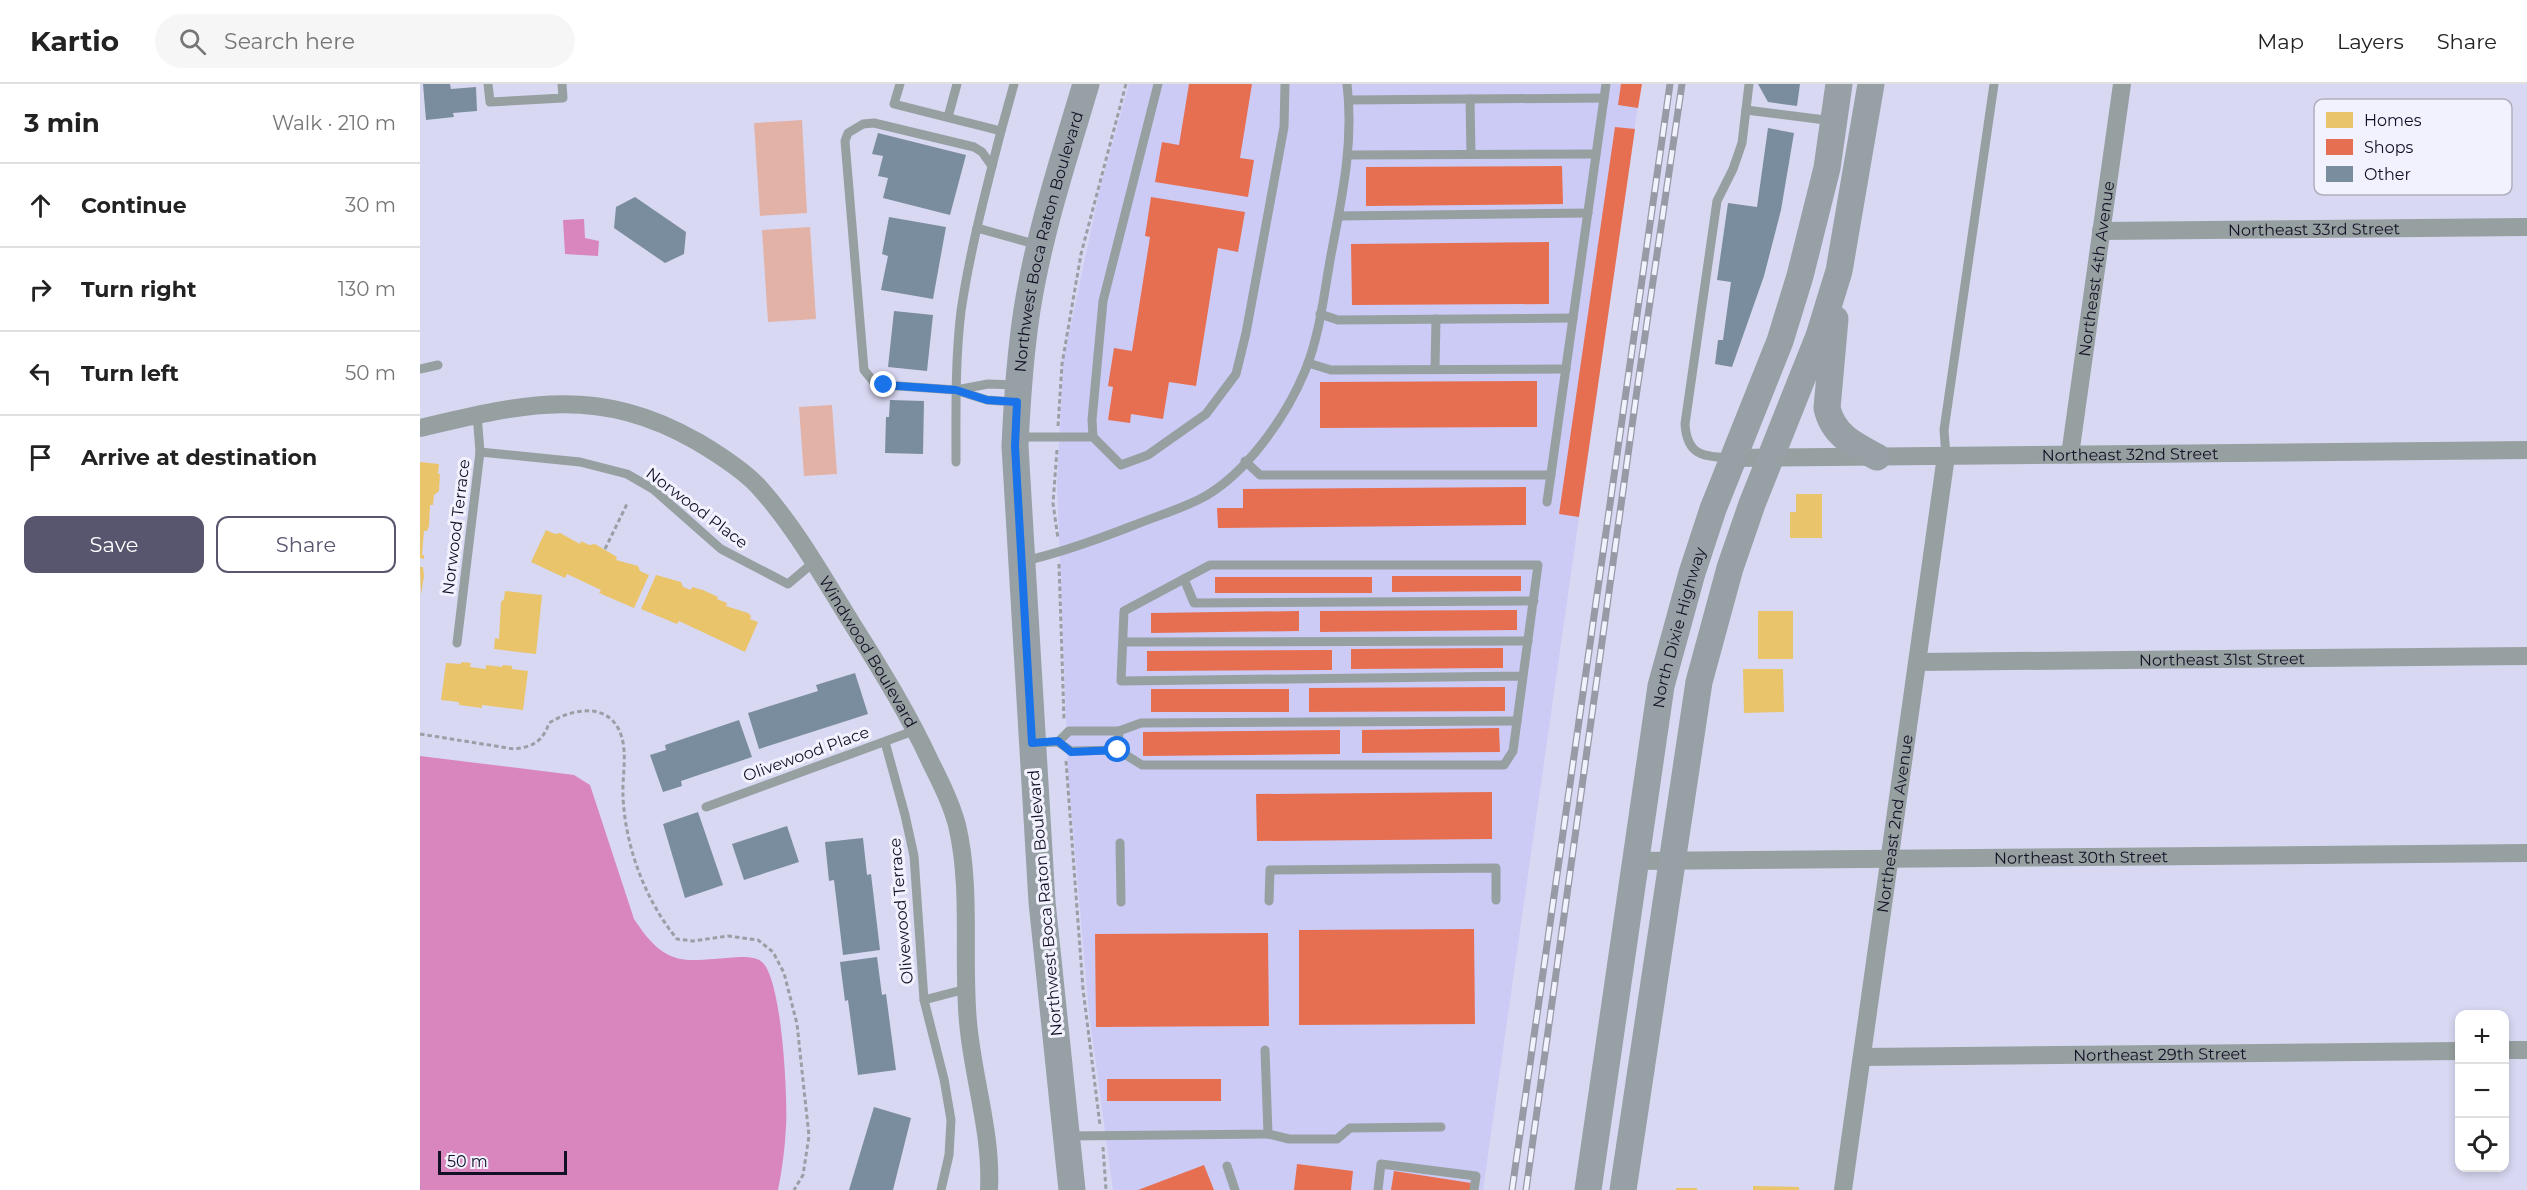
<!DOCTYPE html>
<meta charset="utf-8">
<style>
body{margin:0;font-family:Montserrat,sans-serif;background:#f6f6f6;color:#222}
.controls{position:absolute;right:18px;bottom:18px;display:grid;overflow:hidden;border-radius:12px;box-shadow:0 3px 9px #0003}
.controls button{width:54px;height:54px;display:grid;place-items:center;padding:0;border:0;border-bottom:2px solid #e0e0e0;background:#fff;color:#222;font:30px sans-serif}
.scale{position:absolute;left:18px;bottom:15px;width:129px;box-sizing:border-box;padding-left:6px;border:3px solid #121026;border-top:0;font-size:16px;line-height:21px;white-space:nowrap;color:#121026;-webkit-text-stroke:4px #f2f2ff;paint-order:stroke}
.stop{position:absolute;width:18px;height:18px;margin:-14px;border:4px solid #1a73e8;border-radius:50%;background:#fff}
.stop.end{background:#1a73e8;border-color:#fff;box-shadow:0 2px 6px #0008}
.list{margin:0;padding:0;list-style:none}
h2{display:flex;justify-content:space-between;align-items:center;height:78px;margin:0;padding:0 24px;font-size:26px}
h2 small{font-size:20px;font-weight:400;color:#767676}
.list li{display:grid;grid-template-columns:39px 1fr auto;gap:18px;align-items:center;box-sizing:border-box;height:84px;padding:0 24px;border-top:2px solid #e0e0e0}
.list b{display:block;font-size:22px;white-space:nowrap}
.list em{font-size:20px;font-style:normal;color:#767676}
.actions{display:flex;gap:12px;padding:18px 24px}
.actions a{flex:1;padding:14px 0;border:2px solid #57566e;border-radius:12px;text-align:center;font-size:21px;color:#57566e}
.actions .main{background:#57566e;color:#fff}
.icon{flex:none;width:33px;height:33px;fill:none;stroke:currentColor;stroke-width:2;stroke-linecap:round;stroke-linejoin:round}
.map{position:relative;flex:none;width:2107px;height:1106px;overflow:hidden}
header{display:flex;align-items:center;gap:36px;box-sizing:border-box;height:84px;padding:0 30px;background:#fff;border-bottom:2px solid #e0e0e0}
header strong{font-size:28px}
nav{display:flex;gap:33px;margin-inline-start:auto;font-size:21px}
.search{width:420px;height:54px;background:#f6f6f6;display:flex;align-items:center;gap:15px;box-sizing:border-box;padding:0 21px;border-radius:33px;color:#767676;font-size:22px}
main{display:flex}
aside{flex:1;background:#fff}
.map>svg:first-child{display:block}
.built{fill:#cccbf6}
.green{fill:#e3b2a6}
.water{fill:#d985be}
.homes{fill:#e9c46a}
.shops{fill:#e76f51}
.building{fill:#7a8d9e}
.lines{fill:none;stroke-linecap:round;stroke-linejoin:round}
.path{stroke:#9a9fa6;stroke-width:3;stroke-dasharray:4.5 3;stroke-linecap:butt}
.lane{stroke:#97a0a0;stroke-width:9}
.street{stroke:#97a0a0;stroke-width:18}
.secondary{stroke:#97a0a4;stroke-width:27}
.rail-casing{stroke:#979ba6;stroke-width:7}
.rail{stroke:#f2f2ff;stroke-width:4.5;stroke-dasharray:14;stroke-linecap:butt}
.route{stroke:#1a73e8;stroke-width:8}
.labels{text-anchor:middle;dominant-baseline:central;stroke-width:6;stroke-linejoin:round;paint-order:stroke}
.street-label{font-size:16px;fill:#121026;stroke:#f2f2ff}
.key{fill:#f2f2ff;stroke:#afaebe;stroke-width:1.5}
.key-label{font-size:16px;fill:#121026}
</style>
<header>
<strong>Kartio</strong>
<div class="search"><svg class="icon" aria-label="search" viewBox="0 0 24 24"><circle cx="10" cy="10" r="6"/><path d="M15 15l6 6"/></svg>Search here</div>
<nav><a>Map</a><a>Layers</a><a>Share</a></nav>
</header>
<main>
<aside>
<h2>3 min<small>Walk · 210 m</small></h2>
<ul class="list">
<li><svg class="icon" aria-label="ahead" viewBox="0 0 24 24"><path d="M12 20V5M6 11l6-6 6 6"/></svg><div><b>Continue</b></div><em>30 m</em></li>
<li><svg class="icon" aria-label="right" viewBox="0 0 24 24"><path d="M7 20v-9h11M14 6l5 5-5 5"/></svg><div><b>Turn right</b></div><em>130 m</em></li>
<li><svg class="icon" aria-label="left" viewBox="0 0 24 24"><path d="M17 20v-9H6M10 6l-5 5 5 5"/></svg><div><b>Turn left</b></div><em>50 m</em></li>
<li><svg class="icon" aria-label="arrive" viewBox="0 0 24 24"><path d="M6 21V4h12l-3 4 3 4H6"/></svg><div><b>Arrive at destination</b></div></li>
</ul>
<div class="actions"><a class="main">Save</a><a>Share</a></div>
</aside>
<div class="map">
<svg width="2107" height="1106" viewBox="0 0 2107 1106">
<rect width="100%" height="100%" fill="#d8d8f3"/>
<path class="built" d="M709,0h512l-158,1106h-370l-24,-177 -21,-242 -11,-286 6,-123 37,-174z"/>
<g class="green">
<path d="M382,36l5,93 -47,3 -6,-93z"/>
<path d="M390,143l6,92 -48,3 -6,-92z"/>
<path d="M412,321l5,69 -33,2 -5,-69z"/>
</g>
<g class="water">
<path d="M164,135l1,19 14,3 -1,15 -33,-2 -2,-34z"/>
<path d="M0,672l154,19 16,10 44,134c34,52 51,41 106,38 7,0 16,0 22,5 20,17 26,136 24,165 -1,21 -4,43 -8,63h-358z"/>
</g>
<g class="homes">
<path d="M0,378l19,2 -1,10h2l-1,17 -5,4 -1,10h-3l-1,21 -2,5h-3l-2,24h2v4l-4,-1z"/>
<path d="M1376,410h26v44h-32v-26h6z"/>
<path d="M126,446l9,4 5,-1 20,11 1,-3 8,4 6,-1 22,13 -1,3 22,6 2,5 9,4 -15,33 -35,-15 2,-3 -34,-16 -2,4 -34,-16z"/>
<path d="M0,483h3l1,9 -3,19z"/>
<path d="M236,491l25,7 2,5 8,3 1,-3 11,3 15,7 -1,2 10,4 -1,3 22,7 3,3 -1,3 8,3 -13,30 -66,-31 -2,3 -36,-15z"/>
<path d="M85,507l37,4 -6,59 -42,-5 1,-11 4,1 2,-37 3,-3z"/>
<rect x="1338" y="527" width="35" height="48"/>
<path d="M41,578l10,1 -1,4 16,2v-4l16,2 1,-2 9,1v3l16,2 -5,39 -41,-5v3l-23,-3v-3l-18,-2 5,-37 15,1z"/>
<path d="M1323,585h40l1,43 -40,1z"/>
<path d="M1333,1102l46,1v3h-46z"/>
<rect x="1256" y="1104" width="21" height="2"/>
</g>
<g class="shops">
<path d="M769,0h63l-12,74 14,2 -6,37 -93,-15 7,-40 17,3z"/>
<path d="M1201,0h21l-4,24 -20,-3z"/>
<path d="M1195,43l20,2 -56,388 -20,-3z"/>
<path d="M1142,82l1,38 -197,2v-39z"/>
<path d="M731,113l94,15 -7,40 -20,-4 -22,138 -27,-4 -6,37 -32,-5 -1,9 -22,-3 5,-33 -5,-1 6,-38 18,3 18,-114 -5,-1z"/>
<path d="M1129,158v62l-197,1 -1,-61z"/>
<path d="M1117,297v46l-217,1v-46z"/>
<path d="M1106,403v38l-308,3 -1,-20h26v-19z"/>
<path d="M972,492h129v15l-129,1z"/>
<rect x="795" y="493" width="157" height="16"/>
<path d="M1097,526v20l-197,2v-21z"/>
<path d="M879,527v20l-148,2v-20z"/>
<path d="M1083,564v20l-152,1v-20z"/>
<path d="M912,566v20l-185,1v-20z"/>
<path d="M1085,603v24l-196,1v-24z"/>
<rect x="731" y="605" width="138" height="23"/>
<path d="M1079,644l1,24 -138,1v-23z"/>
<path d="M920,646v24l-197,2v-24z"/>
<path d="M1072,708v47l-235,2 -1,-47z"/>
<path d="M1054,845l1,95 -176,1v-95z"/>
<path d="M848,849l1,93 -173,1 -1,-93z"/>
<rect x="687" y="995" width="114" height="22"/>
<path d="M877,1080l56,7 -2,19h-57z"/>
<path d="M784,1081l10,25h-76z"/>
<path d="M974,1087l77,12 -1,7h-79z"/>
</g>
<g class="building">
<path d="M3,0h27l1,5 25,-2 1,24 -24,2 1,4 -28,3z"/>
<path d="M1338,0h42l-3,22 -29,-4z"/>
<path d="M1348,44l26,5 -13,77 -17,66 -32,91 -17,-3 3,-24h5l8,-58 -14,-2 11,-77 29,4z"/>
<path d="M458,49l88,22 -16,60 -67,-17 5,-20 -10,-2 5,-20 -11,-2z"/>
<path d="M215,113l51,35 -2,22 -19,9 -51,-35 2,-21z"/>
<path d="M469,133l57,10 -13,72 -52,-9 7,-34 -6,-2z"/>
<path d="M474,227l39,4 -6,56 -39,-4z"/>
<path d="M470,316l34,1 -1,53 -38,-1 1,-36h3z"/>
<path d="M435,589l13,41 -109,35 -11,-36 70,-22 -2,-6z"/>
<path d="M319,636l13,37 -71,24 1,5 -19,6 -13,-37 16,-5 -1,-5z"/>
<path d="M278,728l25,73 -38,13 -22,-74z"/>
<path d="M367,742l12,36 -55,18 -12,-36z"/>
<path d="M443,754l4,37 4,-1 9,76 -37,5 -9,-75 -5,1 -4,-39z"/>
<path d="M457,873l5,38 4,-1 10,76 -38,5 -10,-75 -3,1 -5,-39z"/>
<path d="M454,1023l37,11 -18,72h-44z"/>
</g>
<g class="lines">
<g class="path">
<path d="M638,342l4,-62 19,-110 45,-170"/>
<path d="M637,366l-4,53 5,36"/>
<path d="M185,465l22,-45"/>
<path d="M639,480l5,155"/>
<path d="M0,650l94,15c19,-2 29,-8 35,-26 20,-13 55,-21 69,5 11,20 4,46 5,68 2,50 22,104 54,143l16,2 35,-5 30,4 15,12 11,21 13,51 12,112 -6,39 -9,15"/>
<path d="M646,677l17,228 17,136"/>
<path d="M683,1063l3,43"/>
</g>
<g class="lane">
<path d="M68,0l2,18 73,-4 -1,-14"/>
<path d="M480,0l-6,20 107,27 13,-47"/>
<path d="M1050,15l1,55"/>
<path d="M929,16l255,-2"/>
<path d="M1326,26l87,11"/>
<path d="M528,33l9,-33"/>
<path d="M928,71l248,-1"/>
<path d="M572,82l-10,-14 -8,-5 -100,-24 -11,1 -15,9 -3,8 19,229 10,12 10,3 72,5 32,-6 28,1"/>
<path d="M919,132l249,-3"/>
<path d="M557,144l61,17"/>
<path d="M900,230l18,6 235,-2"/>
<path d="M888,279l23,7 235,-1"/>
<path d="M0,285l18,-4"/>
<path d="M1015,285l1,-50"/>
<path d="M538,307l29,9 28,2"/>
<path d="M598,353h75l28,28 27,-10 58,-41 30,-40 10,-41 38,-206 1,-43"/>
<path d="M673,353l-1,-17 11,-119 55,-217"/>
<path d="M60,368l100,10 47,12 26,15 68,60 67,35 26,-22"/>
<path d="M1526,372l-2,-26 50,-346"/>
<path d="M1311,374c-28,-2 -44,-2 -46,-34l32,-223 16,-32 9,-26 7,-59"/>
<path d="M825,377l15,14h291"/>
<path d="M536,378c0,-50 -1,-101 5,-151 9,-61 25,-121 40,-180"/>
<path d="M1127,418l59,-418"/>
<path d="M604,477c37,-8 72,-21 108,-35 22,-9 46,-16 68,-27 45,-23 86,-82 105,-128 15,-36 19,-78 26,-116 11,-58 23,-112 16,-171"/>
<path d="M764,495l10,24 340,-2"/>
<path d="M703,558l405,-1"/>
<path d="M37,559l23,-191 -3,-38"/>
<path d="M465,658l20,73 9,41 10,144 20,79 7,41 -2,35 -8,35"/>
<path d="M638,658l11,-11h50"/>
<path d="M615,659l23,-1 13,9 47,-1 24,15h362l9,-14 25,-186h-328l-86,46 -3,70 402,-5"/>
<path d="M698,666l1,-19 22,-8 376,-2"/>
<path d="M286,723l210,-77"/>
<path d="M700,759l1,59"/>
<path d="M849,817l1,-31 226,-2v32"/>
<path d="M504,916l42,-11"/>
<path d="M848,1050l21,5h48l13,-11 91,-1"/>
<path d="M649,1052l199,-2 -3,-84"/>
<path d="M807,1082l8,24"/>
<path d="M958,1106l3,-26 95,12 -2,14"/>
</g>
<g class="street">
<path id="s1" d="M1681,147l426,-4"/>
<path id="s2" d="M0,344c105,-25 178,-43 278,14 20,12 44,27 60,44 39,43 67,95 98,144 27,43 54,87 75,133 10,20 20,40 26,62 15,64 5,132 11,197 5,57 24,111 21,168"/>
<path id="s3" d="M1650,371l52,-371"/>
<path id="s4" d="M1312,374l795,-8"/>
<path id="s5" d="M1498,578l609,-6"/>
<path id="s6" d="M1215,777l892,-8"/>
<path d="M2084,966h23"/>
<path id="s7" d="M1442,973l598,-6"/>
<path id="s8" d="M1423,1106l103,-734"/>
</g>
<g class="secondary">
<path d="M1415,235l-8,89c6,27 27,37 50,49"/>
<path id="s9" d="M652,1106l-30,-288 -27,-456c2,-45 5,-91 12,-136 12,-77 37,-152 59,-226"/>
<path id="s10" d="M1168,1106l73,-504 31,-113 21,-64 67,-168 20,-65 27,-108 12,-84"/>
<path d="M1203,1106l76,-508 31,-114 22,-64 67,-168 20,-65 32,-187"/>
</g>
<defs>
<g id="rail">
<path d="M1092,1106l158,-1106"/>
<path d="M1106,1106l110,-793 46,-313"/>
</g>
</defs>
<use href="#rail" class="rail-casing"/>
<use href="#rail" class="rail"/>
</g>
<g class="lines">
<path class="route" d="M464,301l72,5 31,10 30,2 -2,44 17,297 26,-2 13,11 47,-2"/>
</g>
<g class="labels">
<g class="street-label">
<text stroke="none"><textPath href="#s1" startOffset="213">Northeast 33rd Street</textPath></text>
<text stroke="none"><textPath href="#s9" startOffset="954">Northwest Boca Raton Boulevard</textPath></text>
<text stroke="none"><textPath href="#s3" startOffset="188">Northeast 4th Avenue</textPath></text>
<text stroke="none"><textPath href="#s4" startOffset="398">Northeast 32nd Street</textPath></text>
<text transform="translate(277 424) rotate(37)">Norwood Place</text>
<text transform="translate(36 443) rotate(-83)">Norwood Terrace</text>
<text stroke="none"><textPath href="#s10" startOffset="570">North Dixie Highway</textPath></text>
<text stroke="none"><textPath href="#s2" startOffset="561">Windwood Boulevard</textPath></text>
<text stroke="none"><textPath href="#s5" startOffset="304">Northeast 31st Street</textPath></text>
<text transform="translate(386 670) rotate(-20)">Olivewood Place</text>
<text stroke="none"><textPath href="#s8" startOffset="370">Northeast 2nd Avenue</textPath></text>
<text stroke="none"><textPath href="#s6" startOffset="446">Northeast 30th Street</textPath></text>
<text transform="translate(625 819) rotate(-95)">Northwest Boca Raton Boulevard</text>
<text transform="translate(481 827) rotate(-95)">Olivewood Terrace</text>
<text stroke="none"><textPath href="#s7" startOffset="298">Northeast 29th Street</textPath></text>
</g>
</g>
<rect x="1894" y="15" width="198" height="96" rx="9" class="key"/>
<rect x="1906" y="28" width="27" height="16" fill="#e9c46a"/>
<rect x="1906" y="55" width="27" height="16" fill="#e76f51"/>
<rect x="1906" y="82" width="27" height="16" fill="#7a8d9e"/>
<g class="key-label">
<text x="1944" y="42">Homes</text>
<text x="1944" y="69">Shops</text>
<text x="1944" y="96">Other</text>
</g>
</svg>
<div class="controls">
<button>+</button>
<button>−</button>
<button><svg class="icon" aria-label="locate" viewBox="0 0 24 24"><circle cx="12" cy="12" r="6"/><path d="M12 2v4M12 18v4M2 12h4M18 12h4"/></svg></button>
</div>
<div class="scale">50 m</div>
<div class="stop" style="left:698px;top:666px"></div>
<div class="stop end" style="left:464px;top:301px"></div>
</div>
</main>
